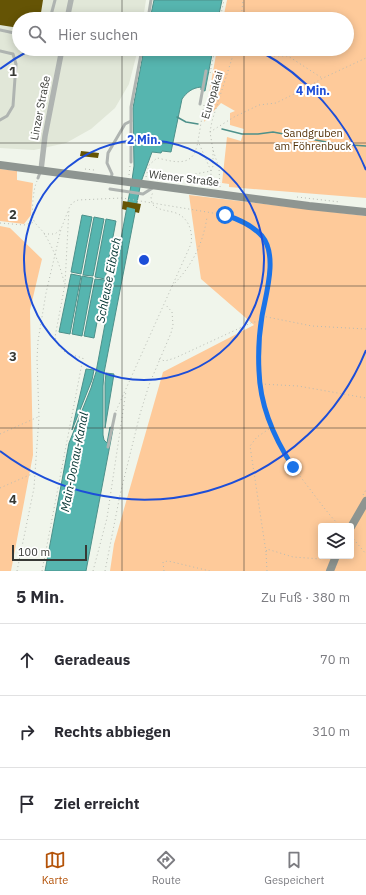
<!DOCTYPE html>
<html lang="de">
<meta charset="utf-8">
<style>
body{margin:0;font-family:"IBM Plex Sans",sans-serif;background:#f2f2f3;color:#2b2b33}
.controls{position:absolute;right:12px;bottom:12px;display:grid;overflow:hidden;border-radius:4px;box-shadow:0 2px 10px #0003}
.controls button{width:36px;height:36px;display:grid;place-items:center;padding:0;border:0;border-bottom:1px solid #e1e1e2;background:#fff;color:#2b2b33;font:20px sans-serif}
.scale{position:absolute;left:12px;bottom:10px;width:75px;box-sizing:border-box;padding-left:4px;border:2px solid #373935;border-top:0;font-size:11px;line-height:14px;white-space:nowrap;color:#373935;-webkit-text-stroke:3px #fff;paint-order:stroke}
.stop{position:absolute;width:12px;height:12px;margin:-9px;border:3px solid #1a73e8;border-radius:50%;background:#fff}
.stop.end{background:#1a73e8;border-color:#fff;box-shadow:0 1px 4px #0008}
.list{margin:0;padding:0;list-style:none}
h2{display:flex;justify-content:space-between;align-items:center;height:52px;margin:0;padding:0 16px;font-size:17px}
h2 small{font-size:13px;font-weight:400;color:#7c7c81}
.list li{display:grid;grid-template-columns:26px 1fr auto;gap:12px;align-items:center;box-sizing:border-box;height:72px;padding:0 16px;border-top:1px solid #e1e1e2}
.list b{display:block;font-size:15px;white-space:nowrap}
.list em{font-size:13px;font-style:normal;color:#7c7c81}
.icon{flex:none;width:22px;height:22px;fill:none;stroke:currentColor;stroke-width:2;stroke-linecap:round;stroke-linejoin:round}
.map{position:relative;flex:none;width:366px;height:571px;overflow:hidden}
.search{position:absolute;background:#fff;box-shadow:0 2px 10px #0003;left:12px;right:12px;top:12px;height:44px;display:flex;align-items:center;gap:10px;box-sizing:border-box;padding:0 14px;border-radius:22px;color:#7c7c81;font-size:15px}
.sheet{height:268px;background:#fff}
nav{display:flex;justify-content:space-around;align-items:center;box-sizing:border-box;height:56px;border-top:1px solid #e1e1e2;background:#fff;font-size:11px;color:#7c7c81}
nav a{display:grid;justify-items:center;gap:2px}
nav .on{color:#b45309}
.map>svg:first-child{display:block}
.built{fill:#e1e7d8}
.green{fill:#feca9a;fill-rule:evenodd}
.water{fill:#56b5af;stroke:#4d908a}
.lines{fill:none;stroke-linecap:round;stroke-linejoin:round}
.stream{stroke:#4d908a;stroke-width:1.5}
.building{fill:#655405}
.path{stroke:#b7bbb3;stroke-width:1;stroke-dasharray:1 3;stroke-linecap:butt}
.service{stroke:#afb4b1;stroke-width:3}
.minor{stroke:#afb4b1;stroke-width:5.5}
.secondary{stroke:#8e9591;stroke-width:8}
.route{stroke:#1a73e8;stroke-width:5}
.grid{fill:none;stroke:#373935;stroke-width:1;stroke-opacity:0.55}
.ring{fill:none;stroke:#1d4ed8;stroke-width:2}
.labels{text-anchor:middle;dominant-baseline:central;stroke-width:4;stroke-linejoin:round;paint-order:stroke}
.street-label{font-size:11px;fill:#373935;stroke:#fff}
.park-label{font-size:11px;fill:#543209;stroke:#fff}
.water-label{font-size:12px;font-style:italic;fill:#033331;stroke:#fff}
.grid-label{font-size:13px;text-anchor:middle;font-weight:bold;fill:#373935;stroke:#fff;stroke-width:4;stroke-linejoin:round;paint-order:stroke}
.centre{fill:#1d4ed8;stroke:#fff;stroke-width:2}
.ring-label{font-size:12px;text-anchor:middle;font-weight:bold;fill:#1d4ed8;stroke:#fff;stroke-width:4;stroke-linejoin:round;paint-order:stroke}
</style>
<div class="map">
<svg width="366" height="571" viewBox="0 0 366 571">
<rect width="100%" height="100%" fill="#f0f5eb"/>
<path class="built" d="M0,0h146l-3,19h-124v30h119l-9,35 -14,24 -24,21 -25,14 -32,7 -34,-2z"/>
<g class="green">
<path d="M227,0h139v198l-137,-11v-3l-7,-1 5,-46 14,4 3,-12 -14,-4v-12l5,-2 -14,-8 -17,19 13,-73h130v-30h-124z"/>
<path d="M0,169l17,2v9l16,3 -2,32 -7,9 -24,-3z"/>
<path d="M189,195l177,21v355h-256l4,-27 49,-172 91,-47 -53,-46zM321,526h30v30h-30z"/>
<path d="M0,226l10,2 32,31 -12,51 3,145 -22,116h-11z"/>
</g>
<g class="water">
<path d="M154,0h68l-4,19h-68z"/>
<path d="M144,49h69l-8,42 -4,-1v-3c-9,1 -14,5 -19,12l-11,53 -9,-1 -1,2 -9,-1 -11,30 -37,191 -1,13v49l1,5 3,3 3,-16 3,2 -27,142h-41l24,-128 22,-55 5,-16 36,-192 2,-14 -1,-58z"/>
<path d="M82,215l10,2 -11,57 -10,-2z"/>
<path d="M94,217l10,2 -11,57 -10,-1z"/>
<path d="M106,219l10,2 -11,58 -10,-2z"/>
<path d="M71,274l10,2 -11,58 -11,-2z"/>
<path d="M82,276l11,2 -11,58 -10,-2z"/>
<path d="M95,279l10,1 -11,58 -10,-2z"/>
<path d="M86,369l8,1 -2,10 -20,50z"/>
<path d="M106,373l8,1 -9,54v-45z"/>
</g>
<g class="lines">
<g class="stream">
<path d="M177,117l9,5 12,2"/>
<path d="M222,129l20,5h16l15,-2 64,12 29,2"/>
</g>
</g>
<g class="building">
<path d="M0,0h43l-3,19h-21v9l-19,-3z"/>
<path d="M81,151l18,2 -1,5 -18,-2z"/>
<path d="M123,201l18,3 -2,9 -4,-1v-3l-8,-2 -1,3 -4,-1z"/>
</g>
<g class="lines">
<g class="path">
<path d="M220,19l4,-19"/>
<path d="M241,19l2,-19"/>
<path d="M239,49l30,7h19l34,22"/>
<path d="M210,73l5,-24"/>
<path d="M204,105l-6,36 13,30v12"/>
<path d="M210,132l24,-15 25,-12 17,-2 24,-12 23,-13 43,-20"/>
<path d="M85,169l9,1"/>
<path d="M129,175l1,-9"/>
<path d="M146,177l3,-12 8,-7c11,2 29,9 37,-4 2,-3 3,-9 4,-12"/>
<path d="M164,180l47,-9 2,-5v-16"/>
<path d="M37,181c-4,8 -6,32 -3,40 2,4 7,8 10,12 9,15 16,32 20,49"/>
<path d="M220,187l-1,-19 -6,-18 -3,-18 2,-11 23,-72"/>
<path d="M297,197l43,5"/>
<path d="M0,223l24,2 11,-3"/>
<path d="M44,234h11l6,-5"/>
<path d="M172,286c20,-20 31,-42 35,-69"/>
<path d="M262,316l50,10 54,3"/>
<path d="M159,359l6,2 10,-3 78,-36h8"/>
<path d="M261,384l37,2 68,12"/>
<path d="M116,411l75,-167c2,-12 -2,-26 -15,-31 -9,-3 -17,-2 -24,-9l-1,-7 2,-5"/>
<path d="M0,434l38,-17"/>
<path d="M0,488l34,-15"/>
<path d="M363,495l3,-5"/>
<path d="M351,536l15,18"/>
<path d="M266,552l-16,-106 7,-9 15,-10"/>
<path d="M17,571l17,-83 1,-15 4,-56 -2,-58 1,-18 8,-48 15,-64 7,-18"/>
<path d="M42,571l41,-213c-15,-4 -23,-5 -28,-21l10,-53 4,-76 3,-5 6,-3 44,-2 103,17c25,8 39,16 45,42 -2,32 -10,64 -11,97 -2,54 18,93 50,134 10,13 19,26 31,38"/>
<path d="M93,571l14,-53 19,-127"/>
<path d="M105,571l15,-76 20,-81 9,-29 22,-52 2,-8 -1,-13 -7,-8"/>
<path d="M164,571l-1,-9 5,-1 42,10"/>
<path d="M267,571l-1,-19 1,-3 26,8 28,2 3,-3"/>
</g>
<g class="service">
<path d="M50,19l5,-19"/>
<path d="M148,19l3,-19"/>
<path d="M0,30l19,4"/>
<path d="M0,51l13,3 3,10 -3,42 -6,10 -7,4"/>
<path d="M200,104l6,-33"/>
<path d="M131,162v-55l11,-58"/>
<path d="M38,178l3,-8"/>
<path d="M111,179l1,-5 -5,-11 1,-10 17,-29 6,-3"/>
<path d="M110,189l33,5 11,-7"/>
<path d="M108,447l7,-33"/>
</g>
<g class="minor">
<path d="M67,19l4,-19"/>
<path d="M41,170l4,-34 17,-87"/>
</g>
<g class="secondary">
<path d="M0,165l309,41 57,6"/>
<path d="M351,527l15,-26"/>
<path d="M330,571l6,-15"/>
</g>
</g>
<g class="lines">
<path class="route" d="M225,215c13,4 27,10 37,21 16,19 4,58 0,80 -3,18 -4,36 -3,55 1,35 15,67 34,96"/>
</g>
<path class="grid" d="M122,0v19M244,0v19M122,49v522M244,49v522M0,143h366M0,286h366M0,428h366"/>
<g class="ring">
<circle cx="144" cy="260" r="120"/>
<path d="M366 350A239 239 0 0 1 0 451M0 69A239 239 0 0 1 30 50M258 50A239 239 0 0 1 366 170"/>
</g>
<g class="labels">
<g class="street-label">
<text transform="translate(212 95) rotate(-73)">Europakai</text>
<text transform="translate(40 108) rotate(-79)">Linzer Straße</text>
<text transform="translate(184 178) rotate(7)">Wiener Straße</text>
</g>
<g class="park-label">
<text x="313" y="133">Sandgruben<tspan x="313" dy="13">am Föhrenbuck</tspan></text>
</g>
<g class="water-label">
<text transform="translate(108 280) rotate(-79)">Schleuse Eibach</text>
<text transform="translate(74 462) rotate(-79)">Main-Donau-Kanal</text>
</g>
</g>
<g class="grid-label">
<text x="13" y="76">1</text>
<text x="13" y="219">2</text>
<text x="13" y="361">3</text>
<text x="13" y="504">4</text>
</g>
<circle cx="144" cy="260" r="6" class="centre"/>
<g class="ring-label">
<text x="313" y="95">4 Min.</text>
<text x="144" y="144">2 Min.</text>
</g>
</svg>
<div class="controls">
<button><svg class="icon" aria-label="layers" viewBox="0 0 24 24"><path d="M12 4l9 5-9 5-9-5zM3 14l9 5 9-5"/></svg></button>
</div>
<div class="scale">100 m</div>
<div class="stop" style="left:225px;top:215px"></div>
<div class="stop end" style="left:293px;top:467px"></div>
<div class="search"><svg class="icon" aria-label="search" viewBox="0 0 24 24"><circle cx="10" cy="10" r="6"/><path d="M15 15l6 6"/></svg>Hier suchen</div>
</div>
<section class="sheet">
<h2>5 Min.<small>Zu Fuß · 380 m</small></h2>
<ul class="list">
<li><svg class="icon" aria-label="ahead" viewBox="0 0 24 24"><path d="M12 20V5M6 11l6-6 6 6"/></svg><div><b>Geradeaus</b></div><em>70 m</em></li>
<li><svg class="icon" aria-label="right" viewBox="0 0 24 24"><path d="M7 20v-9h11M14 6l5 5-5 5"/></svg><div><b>Rechts abbiegen</b></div><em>310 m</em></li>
<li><svg class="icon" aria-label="arrive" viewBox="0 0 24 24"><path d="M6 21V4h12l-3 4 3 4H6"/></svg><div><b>Ziel erreicht</b></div></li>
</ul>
</section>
<nav>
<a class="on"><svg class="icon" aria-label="map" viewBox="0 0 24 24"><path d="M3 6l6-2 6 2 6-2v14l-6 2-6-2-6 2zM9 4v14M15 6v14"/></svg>Karte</a>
<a><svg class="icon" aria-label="directions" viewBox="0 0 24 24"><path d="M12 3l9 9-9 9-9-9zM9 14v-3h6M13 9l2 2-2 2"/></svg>Route</a>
<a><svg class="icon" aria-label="saved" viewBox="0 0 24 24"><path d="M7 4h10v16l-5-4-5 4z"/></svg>Gespeichert</a>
</nav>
